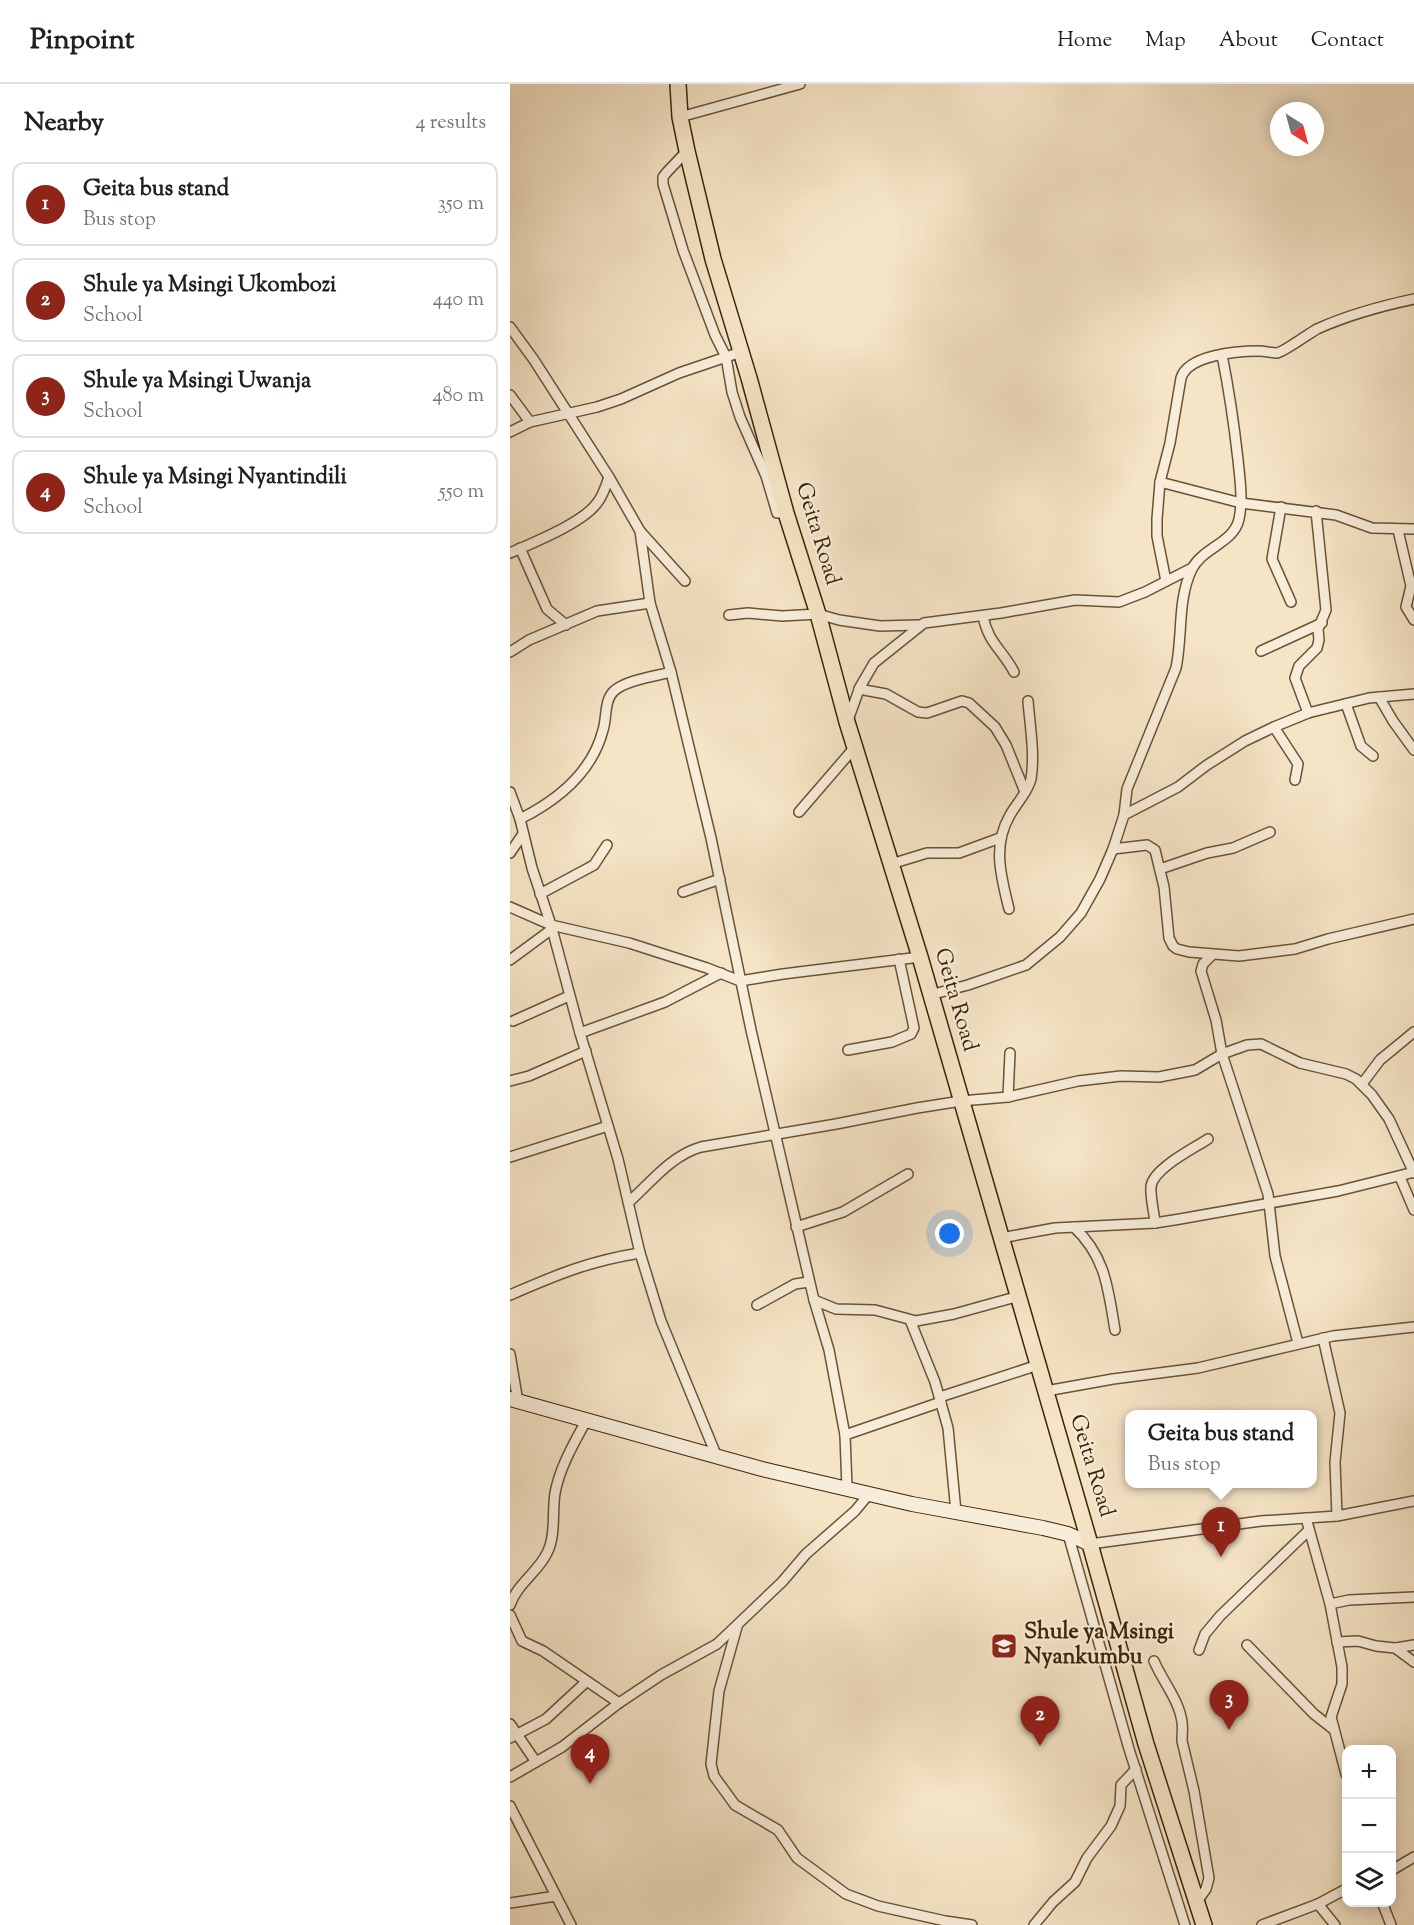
<!DOCTYPE html>
<meta charset="utf-8">
<style>
body{margin:0;font-family:"Sorts Mill Goudy",serif;background:#f6f6f6;color:#202124}
.controls{position:absolute;right:18px;bottom:18px;display:grid;overflow:hidden;border-radius:12px;box-shadow:0 3px 15px #0003}
.controls button{width:54px;height:54px;display:grid;place-items:center;padding:0;border:0;border-bottom:2px solid #e0e0e0;background:#fff;color:#202124;font:30px sans-serif}
.compass{position:absolute;left:760px;top:18px;width:54px;height:54px;border-radius:50%;background:#fff;box-shadow:0 3px 15px #0003;rotate:144deg}
.you{position:absolute;left:440px;top:1150px;width:21px;height:21px;margin:-15px;border:4px solid #fff;border-radius:50%;background:#1a73e8;box-shadow:0 0 0 9px #1a73e833}
.badge{display:grid;place-items:center;width:39px;height:39px;border-radius:50%;background:#8f2418;color:#fff;font-size:20px;font-weight:700}
.pin{position:absolute;translate:-50% -50px;filter:drop-shadow(0 2px 3px #0008)}
.pin::after{content:'';position:absolute;top:32px;width:21px;height:18px;background:inherit;clip-path:polygon(0 0,100% 0,50% 100%)}
.popup{position:absolute;left:615px;top:1326px;width:192px;height:78px;box-sizing:border-box;display:grid;place-content:center;border-radius:12px;background:#fff;filter:drop-shadow(0 2px 4px #0005);font-size:20px;white-space:nowrap;color:#757577}
.popup b{font-size:22px;color:#202124}
.popup::after{content:'';position:absolute;left:50%;top:100%;margin-left:-12px;border:12px solid transparent;border-top-color:#fff}
.list{margin:0;padding:0;list-style:none}
h2{display:flex;justify-content:space-between;align-items:center;height:78px;margin:0;padding:0 24px;font-size:26px}
h2 small{font-size:20px;font-weight:400;color:#757577}
.list li{display:grid;grid-template-columns:39px 1fr auto;gap:18px;align-items:center;box-sizing:border-box;height:84px;margin:0 12px 12px;padding:0 12px;border:2px solid #e0e0e0;border-radius:12px}
.list b{display:block;font-size:22px;white-space:nowrap}
.list p{margin:0;font-size:20px;white-space:nowrap;color:#757577}
.list em{font-size:20px;font-style:normal;color:#757577}
.icon{flex:none;width:33px;height:33px;fill:none;stroke:currentColor;stroke-width:2;stroke-linecap:round;stroke-linejoin:round}
.map{position:relative;flex:none;width:904px;height:1841px;overflow:hidden}
header{display:flex;align-items:center;gap:36px;box-sizing:border-box;height:84px;padding:0 30px;background:#fff;border-bottom:2px solid #e0e0e0}
header strong{font-size:28px}
nav{display:flex;gap:33px;margin-inline-start:auto;font-size:21px}
main{display:flex}
aside{flex:1;background:#fff}
.map>svg:first-child{display:block}
.lines{fill:none;stroke-linecap:round;stroke-linejoin:round}
.minor-casing{stroke:#6a5334;stroke-width:12}
.secondary-casing{stroke:#3c2303;stroke-width:16}
.trunk-casing{stroke:#3c2303;stroke-width:18}
.minor{stroke:#f8edda;stroke-width:9}
.secondary{stroke:#f8edda;stroke-width:14}
.trunk{stroke:#f5e4c6;stroke-width:15}
.labels{text-anchor:middle;dominant-baseline:central;stroke-width:4.5;stroke-linejoin:round;paint-order:stroke}
.street-label{font-size:22px;fill:#3c2303;stroke:#f8edda}
.poi-label{font-size:22px;font-weight:bold;fill:#3c2303;stroke:#f8edda;text-anchor:start}
</style>
<header>
<strong>Pinpoint</strong>
<nav><a>Home</a><a>Map</a><a>About</a><a>Contact</a></nav>
</header>
<main>
<aside>
<h2>Nearby<small>4 results</small></h2>
<ul class="list">
<li><span class="badge">1</span><div><b>Geita bus stand</b><p>Bus stop</p></div><em>350 m</em></li>
<li><span class="badge">2</span><div><b>Shule ya Msingi Ukombozi</b><p>School</p></div><em>440 m</em></li>
<li><span class="badge">3</span><div><b>Shule ya Msingi Uwanja</b><p>School</p></div><em>480 m</em></li>
<li><span class="badge">4</span><div><b>Shule ya Msingi Nyantindili</b><p>School</p></div><em>550 m</em></li>
</ul>
</aside>
<div class="map">
<svg width="904" height="1841" viewBox="0 0 904 1841">
<rect width="100%" height="100%" fill="#f5e4c6"/>
<filter id="stains"><feTurbulence type="fractalNoise" baseFrequency=".00333" numOctaves="4"/><feColorMatrix values="0 0 0 0 .2 0 0 0 0 .09 0 0 0 0 .02 0 0 0 .5 -.17"/></filter>
<radialGradient id="worn" r=".72"><stop offset=".6" stop-color="#630" stop-opacity="0"/><stop offset="1" stop-color="#630" stop-opacity=".3"/></radialGradient>
<g class="lines">
<defs>
<g id="minor">
<path d="M170,33l120,-33"/>
<path d="M177,67l-20,21 -4,5v7l20,66 32,85 11,22 6,35 8,25 26,59 11,37h9"/>
<path d="M0,243l24,33 75,117 31,54 45,50"/>
<path d="M0,311l20,27"/>
<path d="M0,348l20,-10 67,-15 24,-8 58,-26 62,-21"/>
<path d="M650,398l81,21 95,12 36,13 42,1"/>
<path d="M771,423l-9,52 19,43"/>
<path d="M888,446l13,56 -5,21 8,13"/>
<path d="M130,447l10,72 21,69 40,166 40,192 63,270 15,50 16,85 2,53"/>
<path d="M10,464l27,61 19,16"/>
<path d="M0,469c22,-10 73,-30 87,-50 6,-7 9,-18 12,-26"/>
<path d="M656,497l-9,-45v-17l3,-37 10,-39 11,-65c7,-23 56,-27 78,-27 6,0 13,2 18,2 7,-1 31,-19 40,-24 31,-14 64,-23 97,-30"/>
<path d="M219,531l19,-2 34,3 36,-2 21,6 41,6 39,-1"/>
<path d="M473,532c5,27 19,33 31,56"/>
<path d="M751,567l61,-28"/>
<path d="M0,568l19,-12 68,-29 53,-8"/>
<path d="M349,605l27,5 32,18 9,1 35,-12 7,2 26,24 11,18 19,47"/>
<path d="M869,613l14,24 21,29"/>
<path d="M836,620l15,42 12,10"/>
<path d="M798,629l-13,-35 4,-12 18,-18 2,-8 -1,-11 8,-19 -10,-99"/>
<path d="M338,636l12,-33 14,-24 50,-40 77,-10 74,-13 44,2 26,-10 47,-24"/>
<path d="M764,643l24,37 -3,16"/>
<path d="M0,708l10,27 12,49 19,57 29,108 38,126 22,94 21,68 56,136"/>
<path d="M289,728l56,-65"/>
<path d="M614,731l54,-28 29,-22 38,-24 29,-14 34,-14 61,-15 45,-4"/>
<path d="M10,735c38,-19 72,-46 83,-89 4,-12 1,-30 11,-39 12,-11 42,-15 57,-19"/>
<path d="M603,765l34,-4 8,5 9,37 5,51 4,8 4,3 12,3 50,4 56,-7 33,-10 86,-20"/>
<path d="M0,769l13,-19"/>
<path d="M381,780l36,-11h32l41,-15"/>
<path d="M650,785l47,-16 26,-5 37,-16"/>
<path d="M173,808l37,-13"/>
<path d="M30,810l54,-29 13,-20"/>
<path d="M0,823l41,18 78,18 78,25 33,13 43,-7 137,-17"/>
<path d="M499,825c-8,-33 -17,-63 1,-94 6,-11 18,-23 21,-36 4,-25 -1,-53 -3,-78"/>
<path d="M702,871l-9,9 -2,7 15,49 6,34 46,140 7,62 23,87"/>
<path d="M0,876l42,-31"/>
<path d="M420,911l38,-10 58,-20 34,-28 21,-24 19,-34 13,-30 11,-34 3,-26 49,-121c7,-33 1,-68 16,-99 10,-21 42,-26 47,-50 4,-18 1,-40 -1,-59 -4,-36 -9,-70 -16,-105"/>
<path d="M3,937l56,-25"/>
<path d="M70,949l85,-31 56,-29"/>
<path d="M338,966l44,-8 19,-8 3,-6 -15,-69"/>
<path d="M0,997l19,-5 57,-25"/>
<path d="M852,1000l18,-24 34,-28"/>
<path d="M498,1013l2,-44"/>
<path d="M0,1073l98,-31"/>
<path d="M890,1093l14,33"/>
<path d="M119,1118c22,-20 43,-47 72,-55l135,-23 81,-16 44,-7 47,-4 70,-16 43,-5 38,1 36,-7 27,-16 25,-9 14,-1 39,19 46,11 10,5 16,16 17,24 25,54"/>
<path d="M645,1139c-1,-12 -5,-26 -4,-37 3,-18 42,-37 57,-47"/>
<path d="M286,1143l47,-15 65,-38"/>
<path d="M564,1143c32,30 34,62 41,103"/>
<path d="M491,1154l54,-10 100,-5 25,-4 158,-28 76,-19"/>
<path d="M0,1211c46,-20 79,-34 130,-42"/>
<path d="M304,1216l22,9 39,1 41,11 38,-7 65,-18"/>
<path d="M247,1221l38,-21 14,-2"/>
<path d="M400,1236l25,62 13,46 8,84"/>
<path d="M813,1254l17,75 -5,49 2,54"/>
<path d="M0,1270l8,48"/>
<path d="M536,1307l67,-12 85,-11 135,-32 81,-9"/>
<path d="M430,1313l98,-32"/>
<path d="M335,1351l96,-33"/>
<path d="M796,1434l24,86 12,63v17l-11,33 15,57"/>
<path d="M558,1450l61,215 56,176"/>
<path d="M580,1460l171,-23 76,-5 77,-15"/>
<path d="M820,1520l19,-4 65,-3"/>
<path d="M0,1521c7,-21 28,-33 37,-52 9,-17 5,-41 8,-60 5,-26 18,-48 31,-72"/>
<path d="M0,1531l12,26 21,10 76,52"/>
<path d="M227,1543l-18,64 -8,73 3,12 21,29 43,25 19,28 49,36 32,12 67,15 27,4"/>
<path d="M827,1558l21,-1 18,5 19,2 19,14"/>
<path d="M737,1561l67,69 19,15"/>
<path d="M886,1564l18,-3"/>
<path d="M689,1566l6,-16 15,-18 89,-86"/>
<path d="M644,1577c9,21 25,39 28,61 1,6 0,13 0,19l12,50 15,87 -3,11 -10,14"/>
<path d="M0,1640l26,38"/>
<path d="M0,1654l36,-19 40,-37"/>
<path d="M0,1693l52,-30 57,-44 42,-28 56,-31 65,-62 24,-28 49,-43 14,-17"/>
<path d="M0,1722l61,119"/>
<path d="M882,1786l22,-13"/>
<path d="M872,1818l9,23"/>
<path d="M0,1819l46,-7"/>
<path d="M808,1820l17,21"/>
<path d="M524,1841l19,-23 22,-20 12,-24 24,-32 9,-20 1,-21 15,-16"/>
<path d="M752,1841l56,-21 28,-15"/>
</g>
<path id="secondary" d="M0,1315l252,70 150,35 131,24 25,6 22,10"/>
<path id="trunk" d="M168,0l2,33 7,34 26,108 36,119 37,135 32,101 29,108 73,235 170,587 56,200 58,181"/>
</defs>
<use href="#minor" class="minor-casing"/>
<use href="#secondary" class="secondary-casing"/>
<use href="#trunk" class="trunk-casing"/>
<use href="#minor" class="minor"/>
<use href="#secondary" class="secondary"/>
<use href="#trunk" class="trunk"/>
</g>
<defs>
<symbol id="school-square" viewBox="-11 -11 22 22"><rect x="-9" y="-9" width="18" height="18" rx="4" fill="#8f2418" stroke="#f8edda"/><path d="M0-5L7-2L0 1L-7-2ZM-4 1L0 2.5L4 1V4Q0 6-4 4Z" fill="#fff"/></symbol>
</defs>
<g fill-rule="evenodd">
<use href="#school-square" x="479" y="1547" width="30" height="30"/>
</g>
<g class="labels">
<g class="street-label">
<text transform="translate(307 450) rotate(73)">Geita Road</text>
<text transform="translate(445 916) rotate(74)">Geita Road</text>
<text transform="translate(581 1382) rotate(73)">Geita Road</text>
</g>
<g class="poi-label">
<text x="514" y="1549">Shule ya Msingi<tspan x="514" dy="25">Nyankumbu</tspan></text>
</g>
</g>
<rect width="100%" height="100%" filter="url(#stains)"/>
<rect width="100%" height="100%" fill="url(#worn)"/>
</svg>
<div class="controls">
<button>+</button>
<button>−</button>
<button><svg class="icon" aria-label="layers" viewBox="0 0 24 24"><path d="M12 4l9 5-9 5-9-5zM3 14l9 5 9-5"/></svg></button>
</div>
<svg class="compass" viewBox="-18 -18 36 36"><path d="M0-13l5 13h-10z" fill="#e53935"/><path d="M0 13l5-13h-10z" fill="#757577"/></svg>
<div class="you"></div>
<div class="pin badge" style="left:711px;top:1473px">1</div>
<div class="popup"><b>Geita bus stand</b>Bus stop</div>
<div class="pin badge" style="left:530px;top:1662px">2</div>
<div class="pin badge" style="left:719px;top:1646px">3</div>
<div class="pin badge" style="left:80px;top:1700px">4</div>
</div>
</main>
